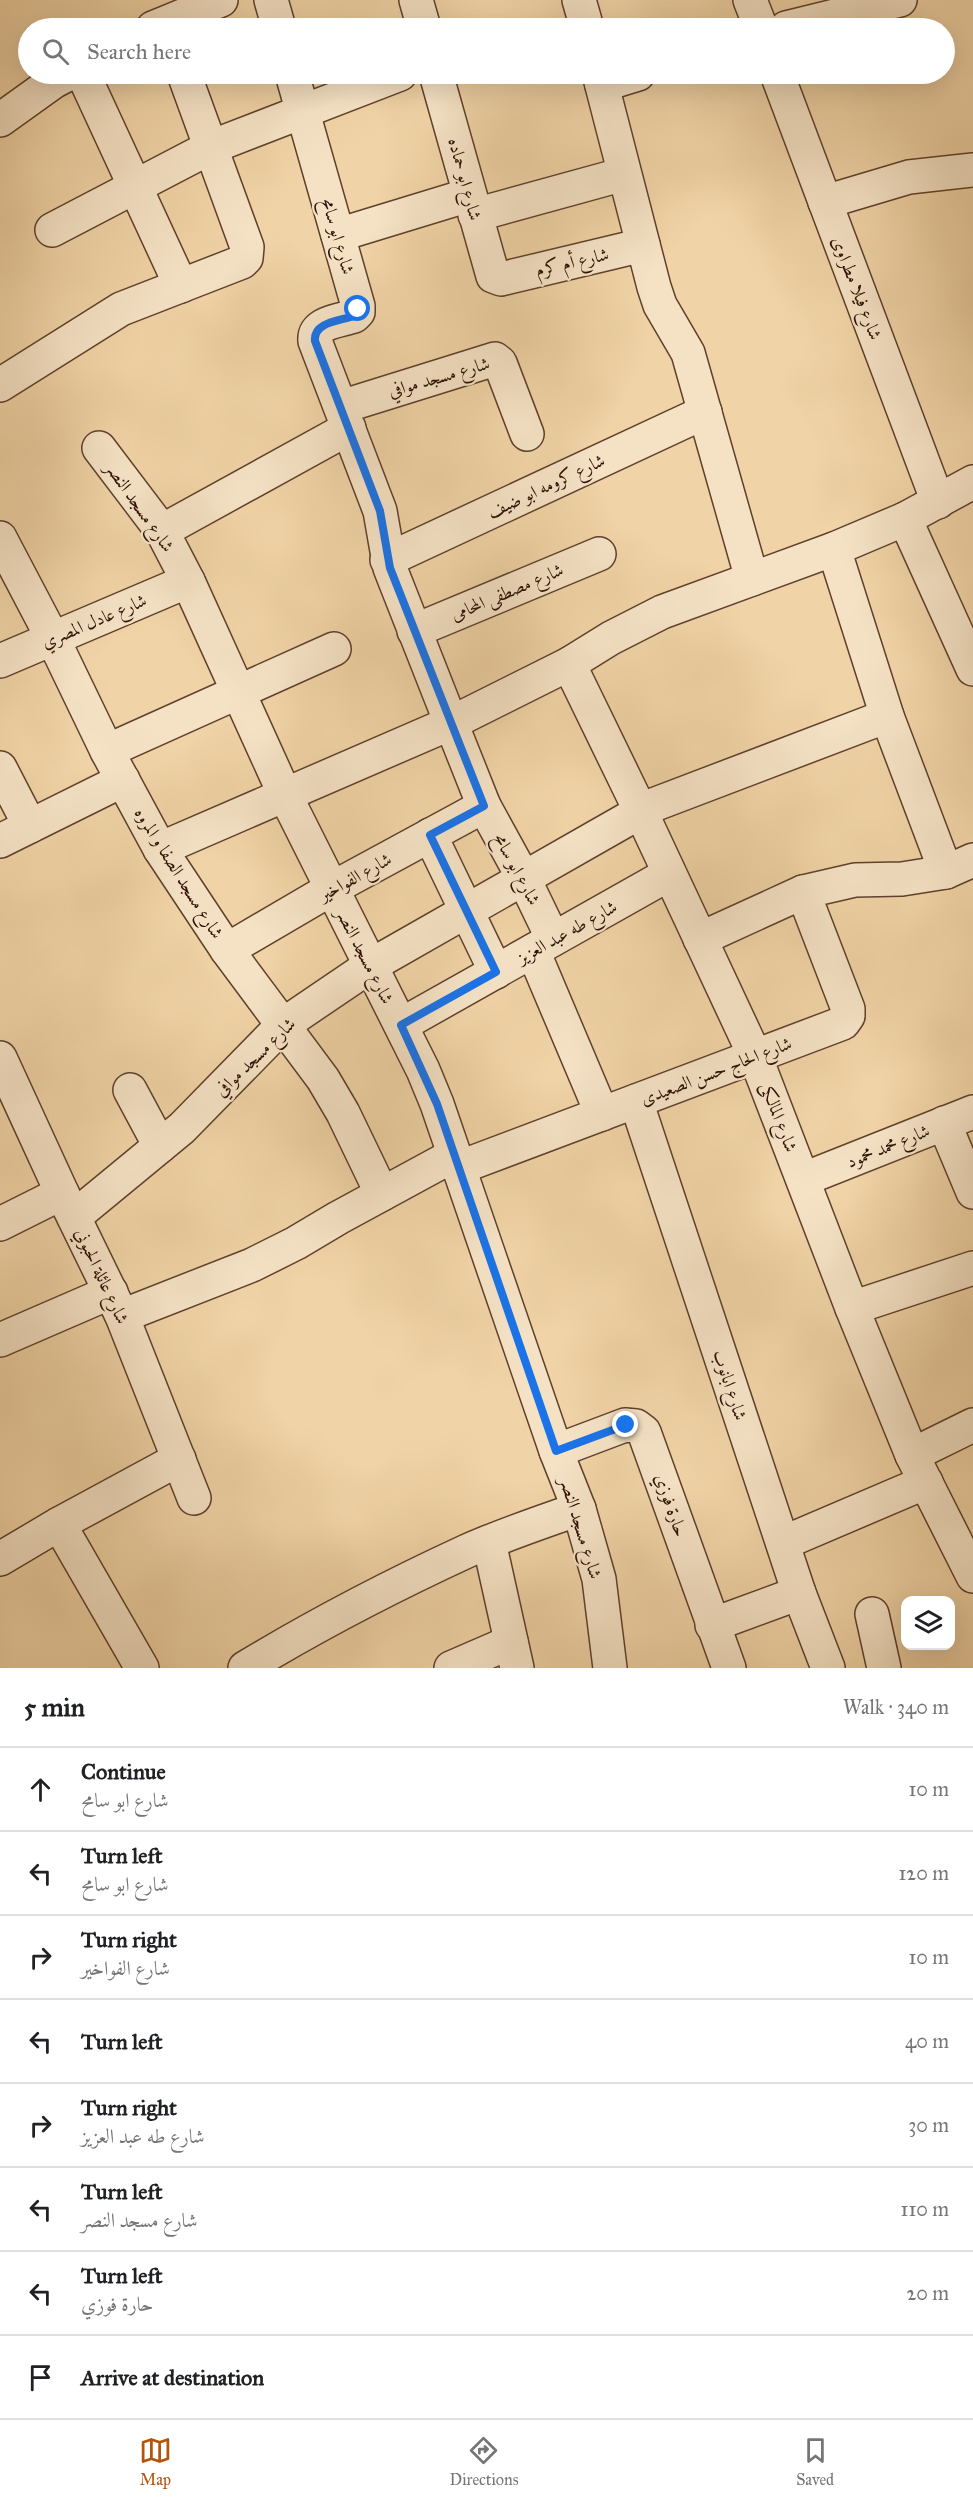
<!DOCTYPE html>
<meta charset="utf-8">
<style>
body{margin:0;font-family:"IM FELL Great Primer",Amiri,serif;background:#f2f2f2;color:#202124}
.controls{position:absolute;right:18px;bottom:18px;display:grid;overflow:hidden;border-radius:12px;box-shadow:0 6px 24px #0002}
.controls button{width:54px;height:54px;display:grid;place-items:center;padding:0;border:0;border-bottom:2px solid #e0e0e0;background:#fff;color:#202124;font:30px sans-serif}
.stop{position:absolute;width:18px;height:18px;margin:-14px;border:4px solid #1a73e8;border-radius:50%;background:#fff}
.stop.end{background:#1a73e8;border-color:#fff;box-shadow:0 2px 6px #0008}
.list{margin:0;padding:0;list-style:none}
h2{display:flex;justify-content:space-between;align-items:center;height:78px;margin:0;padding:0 24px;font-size:26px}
h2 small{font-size:20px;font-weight:400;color:#757577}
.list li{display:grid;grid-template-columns:39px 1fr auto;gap:18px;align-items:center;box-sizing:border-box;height:84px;padding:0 24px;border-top:2px solid #e0e0e0}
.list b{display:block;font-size:22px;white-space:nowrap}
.list p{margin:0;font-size:20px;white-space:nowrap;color:#757577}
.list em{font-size:20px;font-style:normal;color:#757577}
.icon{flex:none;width:33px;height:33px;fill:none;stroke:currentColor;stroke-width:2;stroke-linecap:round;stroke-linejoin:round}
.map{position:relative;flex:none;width:973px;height:1668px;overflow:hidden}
.search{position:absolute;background:#fff;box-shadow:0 6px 24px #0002;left:18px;right:18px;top:18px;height:66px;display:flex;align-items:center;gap:15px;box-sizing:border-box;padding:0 21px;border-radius:33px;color:#757577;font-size:22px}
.sheet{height:750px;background:#fff}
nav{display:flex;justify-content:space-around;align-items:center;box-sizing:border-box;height:84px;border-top:2px solid #e0e0e0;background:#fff;font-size:16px;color:#757577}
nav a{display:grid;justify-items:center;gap:3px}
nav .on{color:#b45309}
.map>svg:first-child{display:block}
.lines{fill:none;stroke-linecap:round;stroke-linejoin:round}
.street-casing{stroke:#5e402c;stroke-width:36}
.street{stroke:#f5e2c5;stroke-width:33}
.route{stroke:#1a73e8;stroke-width:8}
.labels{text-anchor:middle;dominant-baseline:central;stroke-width:4.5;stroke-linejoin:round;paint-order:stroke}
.street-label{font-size:18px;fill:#2d0f04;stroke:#f5e2c5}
</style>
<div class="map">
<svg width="973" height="1668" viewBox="0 0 973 1668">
<rect width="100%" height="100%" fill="#f0d3a6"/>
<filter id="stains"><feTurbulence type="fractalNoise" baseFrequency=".00333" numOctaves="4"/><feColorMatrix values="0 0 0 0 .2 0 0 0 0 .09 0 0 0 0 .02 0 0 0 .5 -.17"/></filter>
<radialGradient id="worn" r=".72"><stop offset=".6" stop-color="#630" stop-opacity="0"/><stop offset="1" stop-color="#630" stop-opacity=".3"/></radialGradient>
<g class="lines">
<defs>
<g id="street">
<path d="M271,0l8,28"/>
<path d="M416,0l8,28"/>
<path d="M579,0l8,28"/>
<path d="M750,0l11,28"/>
<path d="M153,28l68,-28"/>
<path d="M786,28l114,-28"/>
<path d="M83,74l98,212"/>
<path d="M292,74l66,232v6l-4,4c-14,5 -41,6 -39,25l65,170 10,57 61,155 33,83 40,73 29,60"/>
<path d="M436,74l57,202 8,3 142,-34"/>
<path d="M599,74l55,213 6,18 28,48 64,226"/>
<path d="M777,74l161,428"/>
<path d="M602,85l36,-11"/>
<path d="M0,120l53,-38 15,-8"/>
<path d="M825,202l84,-25 64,-7"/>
<path d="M475,215l149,-41"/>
<path d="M52,230l159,-83 189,-73"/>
<path d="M338,235l131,-40"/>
<path d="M0,385l121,-76 121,-47 4,-4 1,-11 -63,-173"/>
<path d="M341,407l154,-48 5,4 27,71"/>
<path d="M99,448l63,83 26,50 97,214 138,275 14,34 119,347 23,58 20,70 11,89"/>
<path d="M905,519l68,150"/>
<path d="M162,531l187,-103"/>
<path d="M0,538l53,101 54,112 53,98 67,101 96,129 20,34 39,81"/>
<path d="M834,549l53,167 59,156"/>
<path d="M387,560l318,-148"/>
<path d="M414,631l185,-77"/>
<path d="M0,661l188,-80"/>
<path d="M569,664l71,146 115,246 97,252 60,147 61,121"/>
<path d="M107,751l227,-102"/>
<path d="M0,768l30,58"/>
<path d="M640,810l247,-94"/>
<path d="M430,835l66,137"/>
<path d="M0,841l123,-61"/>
<path d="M160,849l291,-126 118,-59 42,-26 51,-26 172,-63 71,-30 68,-37"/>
<path d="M700,939l103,-47 52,-12 47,-1 44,-7 27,-12"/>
<path d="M227,950l104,-61 153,-83"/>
<path d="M533,951l69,163"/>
<path d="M401,1025l268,-151"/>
<path d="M0,1058l62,135 60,123 72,182"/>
<path d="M130,1090l30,56"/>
<path d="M636,1101l163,492 29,75"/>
<path d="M944,1123l29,69"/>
<path d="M458,1168l385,-145 5,-7v-7l-45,-117"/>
<path d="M804,1179l169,-67"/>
<path d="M74,1217l108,-89 101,-103 87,-59 270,-154"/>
<path d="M0,1224l62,-31"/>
<path d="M852,1308l121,-40"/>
<path d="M122,1316l130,-51 44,-22 42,-25 116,-63"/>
<path d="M0,1340l111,-48"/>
<path d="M556,1451l69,-26 11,1 8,6 85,236"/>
<path d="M912,1455l61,-30"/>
<path d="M59,1524l83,144"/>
<path d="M489,1542l28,126"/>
<path d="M783,1543l143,-61"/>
<path d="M0,1559l59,-35 120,-65"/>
<path d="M872,1614l12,54"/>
<path d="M712,1625l87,-32"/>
<path d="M245,1668c71,-43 146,-82 222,-117 36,-16 74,-29 112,-42"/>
<path d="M451,1668l60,-26"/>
</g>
</defs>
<use href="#street" class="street-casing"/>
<use href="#street" class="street"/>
</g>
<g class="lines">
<path class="route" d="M358,309l-4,7c-14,5 -41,6 -39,25l65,170 10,57 94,238 -54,29 66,137 -95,53 36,79 119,347 70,-26"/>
</g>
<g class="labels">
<g class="street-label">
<text transform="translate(465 179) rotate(75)">شارع ابو حماده</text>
<text transform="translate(338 236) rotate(74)">شارع ابو سامح</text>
<text transform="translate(572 262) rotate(-13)">شارع أم كرم</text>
<text transform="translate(857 288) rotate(69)">شارع فيلا مطراوى</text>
<text transform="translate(439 377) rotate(-16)">شارع مسجد موافي</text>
<text transform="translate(546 486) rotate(-25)">شارع كرومه ابو ضيف</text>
<text transform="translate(140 507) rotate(55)">شارع مسجد النصر</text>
<text transform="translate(507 592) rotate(-23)">شارع مصطفى المحامى</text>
<text transform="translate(94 621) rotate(-23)">شارع عادل المصري</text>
<text transform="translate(517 869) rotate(62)">شارع ابو سامح</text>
<text transform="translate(179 873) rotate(58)">شارع مسجد الصفا و المروه</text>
<text transform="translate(355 877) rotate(-29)">شارع الفواخير</text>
<text transform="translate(567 932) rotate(-29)">شارع طه عبد العزيز</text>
<text transform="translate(365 956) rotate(63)">شارع مسجد النصر</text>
<text transform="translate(255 1057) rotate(-44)">شارع مسجد موافي</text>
<text transform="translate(716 1071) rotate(-21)">شارع الحاج حسن الصعيدى</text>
<text transform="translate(779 1117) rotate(69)">شارع المالكى</text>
<text transform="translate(888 1146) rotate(-22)">شارع محمد محمود</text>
<text transform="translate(102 1276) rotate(65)">شارع عائلة الحبوني</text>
<text transform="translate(730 1385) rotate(72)">شارع ابانوب</text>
<text transform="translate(671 1505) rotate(71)">حارة فوزي</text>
<text transform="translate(581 1528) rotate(73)">شارع مسجد النصر</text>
</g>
</g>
<rect width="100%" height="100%" filter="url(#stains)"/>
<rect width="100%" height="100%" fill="url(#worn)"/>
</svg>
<div class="controls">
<button><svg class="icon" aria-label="layers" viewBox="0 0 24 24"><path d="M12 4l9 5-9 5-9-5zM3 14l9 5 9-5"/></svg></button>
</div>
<div class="stop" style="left:358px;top:309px"></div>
<div class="stop end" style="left:626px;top:1425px"></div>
<div class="search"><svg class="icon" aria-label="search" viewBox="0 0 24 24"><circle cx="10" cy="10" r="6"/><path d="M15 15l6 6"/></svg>Search here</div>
</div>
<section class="sheet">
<h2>5 min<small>Walk · 340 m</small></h2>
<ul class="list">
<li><svg class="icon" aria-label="ahead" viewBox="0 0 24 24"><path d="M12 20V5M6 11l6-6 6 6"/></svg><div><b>Continue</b><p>شارع ابو سامح</p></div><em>10 m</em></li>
<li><svg class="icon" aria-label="left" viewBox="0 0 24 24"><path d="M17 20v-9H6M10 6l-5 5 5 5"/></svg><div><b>Turn left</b><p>شارع ابو سامح</p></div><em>120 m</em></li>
<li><svg class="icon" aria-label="right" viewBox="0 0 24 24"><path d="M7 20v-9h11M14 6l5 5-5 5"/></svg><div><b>Turn right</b><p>شارع الفواخير</p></div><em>10 m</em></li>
<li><svg class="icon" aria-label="left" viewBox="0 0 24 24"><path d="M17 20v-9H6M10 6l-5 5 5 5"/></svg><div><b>Turn left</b></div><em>40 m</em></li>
<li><svg class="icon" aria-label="right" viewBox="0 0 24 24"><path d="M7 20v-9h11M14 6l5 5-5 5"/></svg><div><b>Turn right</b><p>شارع طه عبد العزيز</p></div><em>30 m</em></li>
<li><svg class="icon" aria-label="left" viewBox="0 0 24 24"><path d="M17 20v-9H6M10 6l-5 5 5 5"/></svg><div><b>Turn left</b><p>شارع مسجد النصر</p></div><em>110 m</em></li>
<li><svg class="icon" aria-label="left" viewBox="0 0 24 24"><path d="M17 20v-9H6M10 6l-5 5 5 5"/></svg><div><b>Turn left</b><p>حارة فوزي</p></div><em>20 m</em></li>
<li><svg class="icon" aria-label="arrive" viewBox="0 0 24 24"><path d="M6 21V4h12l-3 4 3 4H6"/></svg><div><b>Arrive at destination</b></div></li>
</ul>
</section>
<nav>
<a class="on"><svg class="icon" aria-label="map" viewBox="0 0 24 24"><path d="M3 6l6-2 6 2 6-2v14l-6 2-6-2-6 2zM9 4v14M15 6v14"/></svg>Map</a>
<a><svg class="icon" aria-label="directions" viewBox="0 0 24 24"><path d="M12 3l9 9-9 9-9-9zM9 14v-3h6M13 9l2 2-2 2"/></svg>Directions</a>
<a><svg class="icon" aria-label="saved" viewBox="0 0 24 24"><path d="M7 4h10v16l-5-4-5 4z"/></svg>Saved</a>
</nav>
